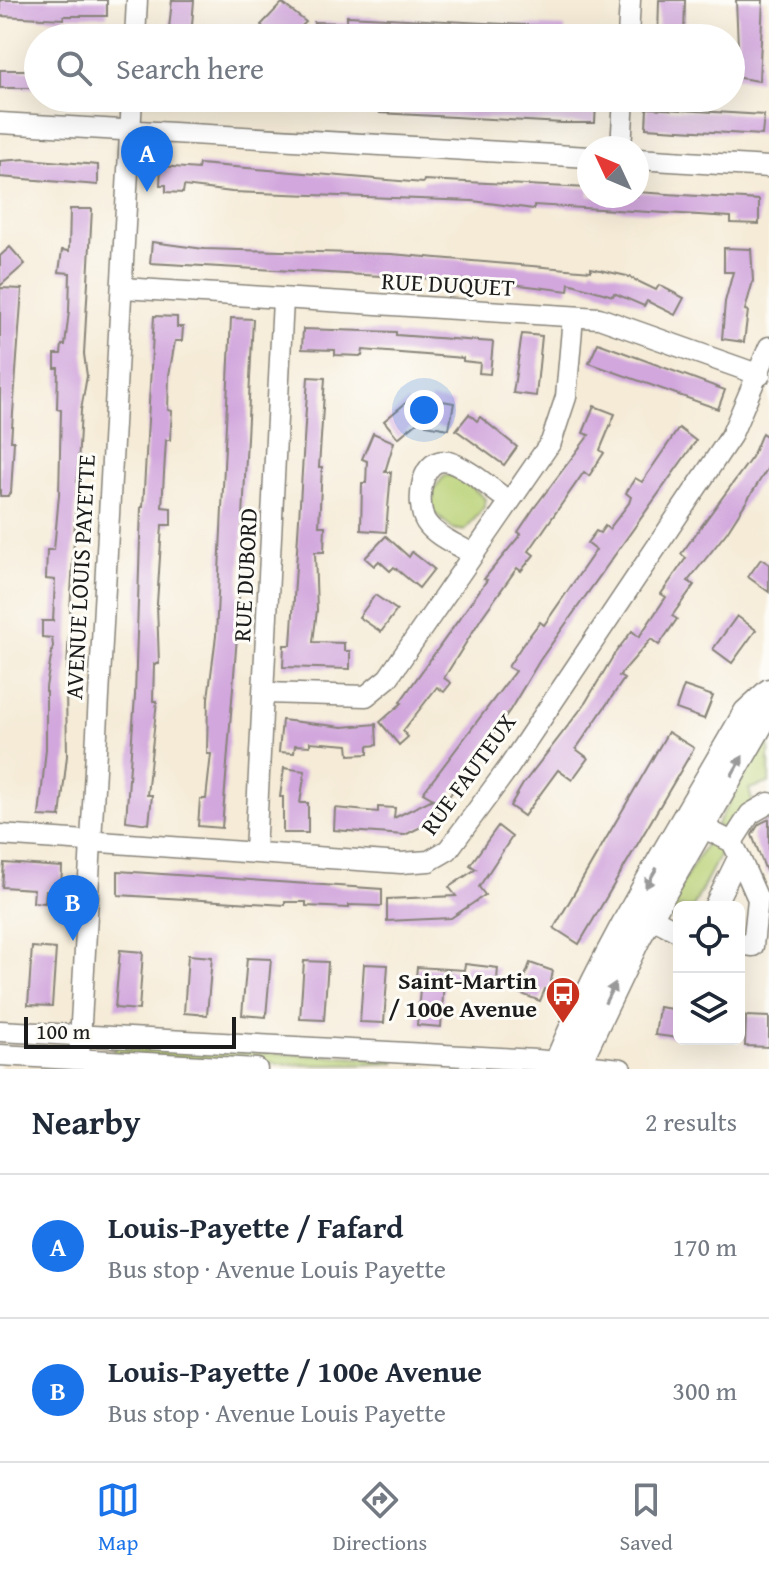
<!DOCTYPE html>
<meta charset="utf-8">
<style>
body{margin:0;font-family:"Gentium Book Plus",serif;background:#f6f6f7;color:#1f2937}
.controls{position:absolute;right:24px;bottom:24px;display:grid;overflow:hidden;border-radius:12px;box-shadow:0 8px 32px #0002}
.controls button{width:72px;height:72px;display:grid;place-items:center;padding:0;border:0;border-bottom:2px solid #e0e1e3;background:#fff;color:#1f2937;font:40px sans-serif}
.compass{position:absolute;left:577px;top:136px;width:72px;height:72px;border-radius:50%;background:#fff;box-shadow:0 8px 32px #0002;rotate:314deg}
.scale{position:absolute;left:24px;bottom:20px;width:212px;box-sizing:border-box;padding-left:8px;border:4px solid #1c1c1c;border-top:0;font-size:22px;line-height:28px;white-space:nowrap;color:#1c1c1c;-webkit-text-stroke:6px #fdfcf7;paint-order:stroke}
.you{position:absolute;left:424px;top:410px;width:28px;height:28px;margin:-20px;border:6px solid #fff;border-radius:50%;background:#1a73e8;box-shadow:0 0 0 12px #1a73e833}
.badge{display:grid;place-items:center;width:52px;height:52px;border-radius:50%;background:#1a73e8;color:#fff;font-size:26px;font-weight:700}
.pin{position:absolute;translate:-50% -66px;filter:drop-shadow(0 2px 4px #0008)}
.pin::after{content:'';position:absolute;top:42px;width:28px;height:24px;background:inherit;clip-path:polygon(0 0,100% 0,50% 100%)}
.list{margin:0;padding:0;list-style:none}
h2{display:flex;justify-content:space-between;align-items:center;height:104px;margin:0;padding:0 32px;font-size:34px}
h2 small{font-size:26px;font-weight:400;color:#747a83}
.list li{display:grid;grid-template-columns:52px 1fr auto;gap:24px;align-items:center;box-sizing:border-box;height:144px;padding:0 32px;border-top:2px solid #e0e1e3}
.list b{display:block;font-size:30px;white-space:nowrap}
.list p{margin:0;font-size:26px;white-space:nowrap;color:#747a83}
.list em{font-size:26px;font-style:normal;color:#747a83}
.icon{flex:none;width:44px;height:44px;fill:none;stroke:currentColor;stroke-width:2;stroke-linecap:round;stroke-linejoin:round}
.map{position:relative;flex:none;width:769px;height:1069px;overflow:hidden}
.search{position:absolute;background:#fff;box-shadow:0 8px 32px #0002;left:24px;right:24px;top:24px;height:88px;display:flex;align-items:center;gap:20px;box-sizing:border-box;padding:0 28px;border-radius:44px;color:#747a83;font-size:30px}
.sheet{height:392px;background:#fff}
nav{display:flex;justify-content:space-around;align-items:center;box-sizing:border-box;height:112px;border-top:2px solid #e0e1e3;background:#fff;font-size:22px;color:#747a83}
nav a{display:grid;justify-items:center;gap:4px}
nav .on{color:#1a73e8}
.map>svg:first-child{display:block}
.green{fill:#b9d176;stroke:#6a7649;stroke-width:2}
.building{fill:#d2a7dd}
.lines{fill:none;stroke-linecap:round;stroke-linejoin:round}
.minor-casing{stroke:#88847a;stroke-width:23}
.major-casing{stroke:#88847a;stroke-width:27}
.minor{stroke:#fff;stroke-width:20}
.major{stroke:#fff;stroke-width:24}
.oneway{fill:#999}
.labels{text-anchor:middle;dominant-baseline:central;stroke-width:6;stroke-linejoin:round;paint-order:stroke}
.street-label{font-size:24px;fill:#1c1c1c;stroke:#fdfcf7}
.poi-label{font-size:24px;font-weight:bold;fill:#1c1c1c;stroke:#fdfcf7;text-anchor:end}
</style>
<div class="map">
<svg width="769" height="1069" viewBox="0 0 769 1069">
<rect width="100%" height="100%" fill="#fdfcf7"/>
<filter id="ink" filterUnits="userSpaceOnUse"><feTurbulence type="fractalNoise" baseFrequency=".0125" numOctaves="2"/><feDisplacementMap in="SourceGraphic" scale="16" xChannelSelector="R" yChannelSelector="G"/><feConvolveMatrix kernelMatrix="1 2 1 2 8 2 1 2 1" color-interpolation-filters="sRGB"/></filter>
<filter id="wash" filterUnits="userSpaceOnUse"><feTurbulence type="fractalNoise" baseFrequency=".006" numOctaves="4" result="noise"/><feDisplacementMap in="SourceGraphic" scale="32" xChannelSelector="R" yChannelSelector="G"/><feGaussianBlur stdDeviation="1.8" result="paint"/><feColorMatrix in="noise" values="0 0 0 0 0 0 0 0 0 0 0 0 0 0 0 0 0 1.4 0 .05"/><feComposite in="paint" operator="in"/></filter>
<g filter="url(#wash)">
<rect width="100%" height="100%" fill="#f5ebd7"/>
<g class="green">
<path d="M445,475l15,1 25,23 -1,8 -19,24 -12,-2 -25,-21 -1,-10z"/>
<path d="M769,733v50l-20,6 3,12 -22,30 -14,-5z"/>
<path d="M708,840l16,7 6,11 -10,-4 -27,53h-14v18l-15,-11z"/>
<path d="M113,1044l282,16v3c-94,6 -188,-3 -282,-10z"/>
</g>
<g id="blocks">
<g class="building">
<path d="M0,0h107v16h-43v3l-64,-3z"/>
<path d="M172,0h22l-3,38h-23z"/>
<path d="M659,0h26l-1,38h-26z"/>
<path d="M736,0h27l-4,81 -26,-4 5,-31z"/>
<path d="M282,3l24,19 -16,16h-16l-13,-13z"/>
<path d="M347,16l218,11v11h-251v-16l33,1z"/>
<rect x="0" y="70" width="38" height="18"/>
<path d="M310,98h38v13l-39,-5z"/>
<path d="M352,98h143l101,5 -1,20h-32l-183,-10 1,-4 -29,-1z"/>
<path d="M647,108l117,7 -2,20 -116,-7z"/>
<path d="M26,159l72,6v20l-98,-8v-16z"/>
<path d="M199,164l224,19 1,-3 165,8v8h48v-4l122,8v24l-28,-1v-6l-197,-12v4l-61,-8 -241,-9 -48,-6 -1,7 -17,-1v-7h-6l1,-19 37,3z"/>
<path d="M70,209h22l-8,145 3,22 -6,34 -15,277 1,69 -7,61 -21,-1 7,-67v-62l7,-41 -1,-8 -10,-1v-16h11l2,-41 -9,-1 1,-29h7l5,-55 2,-85 -4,-1 1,-41h-3v-14h6l1,-9h3l4,-34 1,-38 -11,-1 3,-22 7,1z"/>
<path d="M152,242l52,7 187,5 200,17v-3l36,8 29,14 3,-5 25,13 -9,17 -28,-14 -3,5 -30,-13 -1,3 -44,-13 -1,8 -64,-8 -354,-20z"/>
<path d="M10,247l15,17 -25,22v-30z"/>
<path d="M724,248l27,1 2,32 -8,29 3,1 -4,31 -22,-3 3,-37 8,-30h-9z"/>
<path d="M0,288l22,1 -11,152h3l-3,52 -3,3h-8z"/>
<path d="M154,316l23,1v10h6l-1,14h-7l-6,34 -1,35 4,1 -2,29h-4l-4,67 9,1v17h-9l-5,79 2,60h-5l-1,37h4l-10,94h5l-3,29 -23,-3 9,-125 6,-189h2z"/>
<path d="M231,318l22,1 -16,317 -15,192 -24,-2 2,-27h6l5,-45h-4l1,-56 8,-62z"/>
<path d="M303,329l93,3v3l97,7 -3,32 -11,-1 1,-10 -17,-2v-3l-100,-8 -1,6 -27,-1v-5l-33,-1z"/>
<path d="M522,334l20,2 -6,60 -23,-3z"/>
<path d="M598,343l127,47 -7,19 -129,-46z"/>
<path d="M308,377l17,1 -6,89h3l-3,59h6l-1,26h-9l2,58 -4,32 31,1v8h6v18l-67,-2 1,-22h7z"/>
<path d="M431,399l23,4 -5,26 -23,-4z"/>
<path d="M407,402l14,17 -23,19 -14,-17z"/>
<path d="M594,406l21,8 -15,36 4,3 -15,23 -5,-4 -55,79 5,4 -13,16 -4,-3 -35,49 -38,61 7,5 -7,9 -7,-5 -34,44 5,6 -9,8 -19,-23 22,-19 -2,-1 87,-122 -3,-1 37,-45 -3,-2 16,-24 55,-73 -6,-2z"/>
<path d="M469,414l8,7 3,-4 37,30 -13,18 -48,-35z"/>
<path d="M679,428l17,13 -156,219 -30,50 -79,112 -26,13 -71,-5 1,-22 43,4v-5l17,1 -1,10 39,-19 -10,-6 92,-122 -7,-4 13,-20 19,-25 4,3 52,-75 -9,-7 9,-12 4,2 5,-7 4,3 20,-26 2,-6 -5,-4 9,-15 7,4z"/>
<path d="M373,433l21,9 -9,30h6l-5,60 -25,-2 1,-47h4l1,-22 -5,-2z"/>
<path d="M762,433l7,5v28l-42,66 -39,49 6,4 -22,31 5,3 -18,26 -8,-6 -32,37 5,3 -48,70 12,9 -16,22 -14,-10 -34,46 -14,-10 13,-22 61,-79 31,-52 17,-22 7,6 27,-40 -5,-3 25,-36 -5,-4 71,-97z"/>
<path d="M386,536l23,21 3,-5 22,17 -15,19 -25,-21 -4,4 -11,-10 -5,5 -9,-8z"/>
<path d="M761,559l8,5v28l-21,-15z"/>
<path d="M375,595l22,15 -16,22 -22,-15z"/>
<path d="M737,616l19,14 -24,33 -19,-14z"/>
<path d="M684,686l29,10 -9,23 -28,-10z"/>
<path d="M282,720l61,7 33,-3 1,21 -9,1v8l-19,1 -1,-10 -38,-3v4l-15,-1 -1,8 -15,-1z"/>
<path d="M668,732l26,16 -115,196 -25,-16z"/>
<path d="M284,768l21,3 -5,32h8v30h-25v-36h-3z"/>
<path d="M769,819v57h-1l-16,-41 7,-11z"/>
<path d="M498,826l14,11 -33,50 6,8 -34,23 -64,3v-22l69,-3 -7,-9 27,-18 -6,-4z"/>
<path d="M4,863l58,4 -1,24 -15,-1 -1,13 -12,-1 1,-13 -32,-2z"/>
<path d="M118,871l264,18v17l-33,-1v3l-43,-2v-4h-21v3l-167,-10z"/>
<path d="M32,947l24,2 -4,57 -24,-1z"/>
<path d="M120,950l23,2 -4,58 -24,-2z"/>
<path d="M188,955l24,2 -5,58 -23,-2z"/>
<path d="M247,958l24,1 -5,58 -24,-2z"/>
<path d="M304,961l24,1 -4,58 -24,-1z"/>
<path d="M530,963l23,8 -4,20 -4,-2 -5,12 -21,-8z"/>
<path d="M364,964l24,1 -4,58 -24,-1z"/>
<path d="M465,964l33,4 -1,12 -13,-1 -1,5 -39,-4 -3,47 -24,-2 4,-48h-5l1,-10 47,3z"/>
<path d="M659,1007l20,3v28l-24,-3z"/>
<path d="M746,1016l23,1v30l-24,-1z"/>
</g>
</g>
</g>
<g filter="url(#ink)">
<use href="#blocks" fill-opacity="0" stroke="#88847a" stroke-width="2"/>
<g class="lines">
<defs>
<g id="minor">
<path d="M135,38l2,-38"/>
<path d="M628,38l2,-38"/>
<path d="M0,123l589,34"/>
<path d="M621,148l3,-50"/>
<path d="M637,159l132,8"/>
<path d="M123,288l476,30 161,57"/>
<path d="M472,554c-14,-9 -37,-18 -46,-32 -11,-17 -6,-71 26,-59 20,8 39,26 57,38"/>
<path d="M265,693l101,3 22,-18 163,-236 15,-45 7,-80"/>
<path d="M702,827l30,15 7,14 -25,51"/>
<path d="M0,835l401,28 28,-2 19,-11 61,-83 222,-331 38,-89"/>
<path d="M732,842l18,-28 19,-11"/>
<path d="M255,852l28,-552"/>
<path d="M650,917l29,15"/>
<path d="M739,944l14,2 5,-47 -19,-43"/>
<path d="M0,1031l536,29 85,9"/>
<path d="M0,1055l257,14"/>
<path d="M79,1059l53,-961"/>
</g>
<g id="major">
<path d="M554,1069c51,-125 125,-240 192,-357l23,-21"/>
<path d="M576,1069l63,-132 124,-216 6,-24"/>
</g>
</defs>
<use href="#minor" class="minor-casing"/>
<use href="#major" class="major-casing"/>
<use href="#minor" class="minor"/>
<use href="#major" class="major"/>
</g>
<defs><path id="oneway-solid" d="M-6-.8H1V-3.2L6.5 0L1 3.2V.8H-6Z" transform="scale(2)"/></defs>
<g class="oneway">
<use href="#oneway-solid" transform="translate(737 766) rotate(-60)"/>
<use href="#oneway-solid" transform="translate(651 878) rotate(120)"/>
<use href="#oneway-solid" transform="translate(610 993) rotate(-64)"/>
</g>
</g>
<defs>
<symbol id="bus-pin" viewBox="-11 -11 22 30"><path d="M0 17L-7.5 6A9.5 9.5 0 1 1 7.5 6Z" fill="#c8321e" stroke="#fdfcf7"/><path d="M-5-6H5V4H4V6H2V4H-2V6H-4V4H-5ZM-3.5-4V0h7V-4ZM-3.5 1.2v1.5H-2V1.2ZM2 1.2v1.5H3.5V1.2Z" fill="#fff"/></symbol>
</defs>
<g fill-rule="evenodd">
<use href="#bus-pin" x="543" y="974" width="40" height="54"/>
</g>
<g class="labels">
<g class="street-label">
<text transform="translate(448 284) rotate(3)">RUE DUQUET</text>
<text transform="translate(245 575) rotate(-87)">RUE DUBORD</text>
<text transform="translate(80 577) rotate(-87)">AVENUE LOUIS PAYETTE</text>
<text transform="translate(468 774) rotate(-54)">RUE FAUTEUX</text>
</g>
<g class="poi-label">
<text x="537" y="980">Saint-Martin<tspan x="537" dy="28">/ 100e Avenue</tspan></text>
</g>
</g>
</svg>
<div class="controls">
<button><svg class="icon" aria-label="locate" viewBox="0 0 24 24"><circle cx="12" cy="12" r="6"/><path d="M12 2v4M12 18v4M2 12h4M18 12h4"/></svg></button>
<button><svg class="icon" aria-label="layers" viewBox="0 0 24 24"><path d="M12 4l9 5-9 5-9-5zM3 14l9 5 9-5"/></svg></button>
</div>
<svg class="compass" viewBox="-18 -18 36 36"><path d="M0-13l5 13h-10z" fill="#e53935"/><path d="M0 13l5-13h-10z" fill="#747a83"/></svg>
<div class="scale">100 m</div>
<div class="you"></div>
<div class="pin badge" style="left:147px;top:192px">A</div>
<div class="pin badge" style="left:73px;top:941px">B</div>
<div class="search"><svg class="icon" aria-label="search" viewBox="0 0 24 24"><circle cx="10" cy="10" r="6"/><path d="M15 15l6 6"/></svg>Search here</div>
</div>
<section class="sheet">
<h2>Nearby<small>2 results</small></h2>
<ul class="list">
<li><span class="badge">A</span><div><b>Louis-Payette / Fafard</b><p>Bus stop · Avenue Louis Payette</p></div><em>170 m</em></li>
<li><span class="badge">B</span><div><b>Louis-Payette / 100e Avenue</b><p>Bus stop · Avenue Louis Payette</p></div><em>300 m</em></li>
</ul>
</section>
<nav>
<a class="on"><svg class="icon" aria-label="map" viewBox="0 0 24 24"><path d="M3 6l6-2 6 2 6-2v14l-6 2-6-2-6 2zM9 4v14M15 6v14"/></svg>Map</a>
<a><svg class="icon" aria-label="directions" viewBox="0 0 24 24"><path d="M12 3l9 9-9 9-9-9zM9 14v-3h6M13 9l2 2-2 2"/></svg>Directions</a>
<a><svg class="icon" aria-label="saved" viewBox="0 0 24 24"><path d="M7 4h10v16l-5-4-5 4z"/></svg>Saved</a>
</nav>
